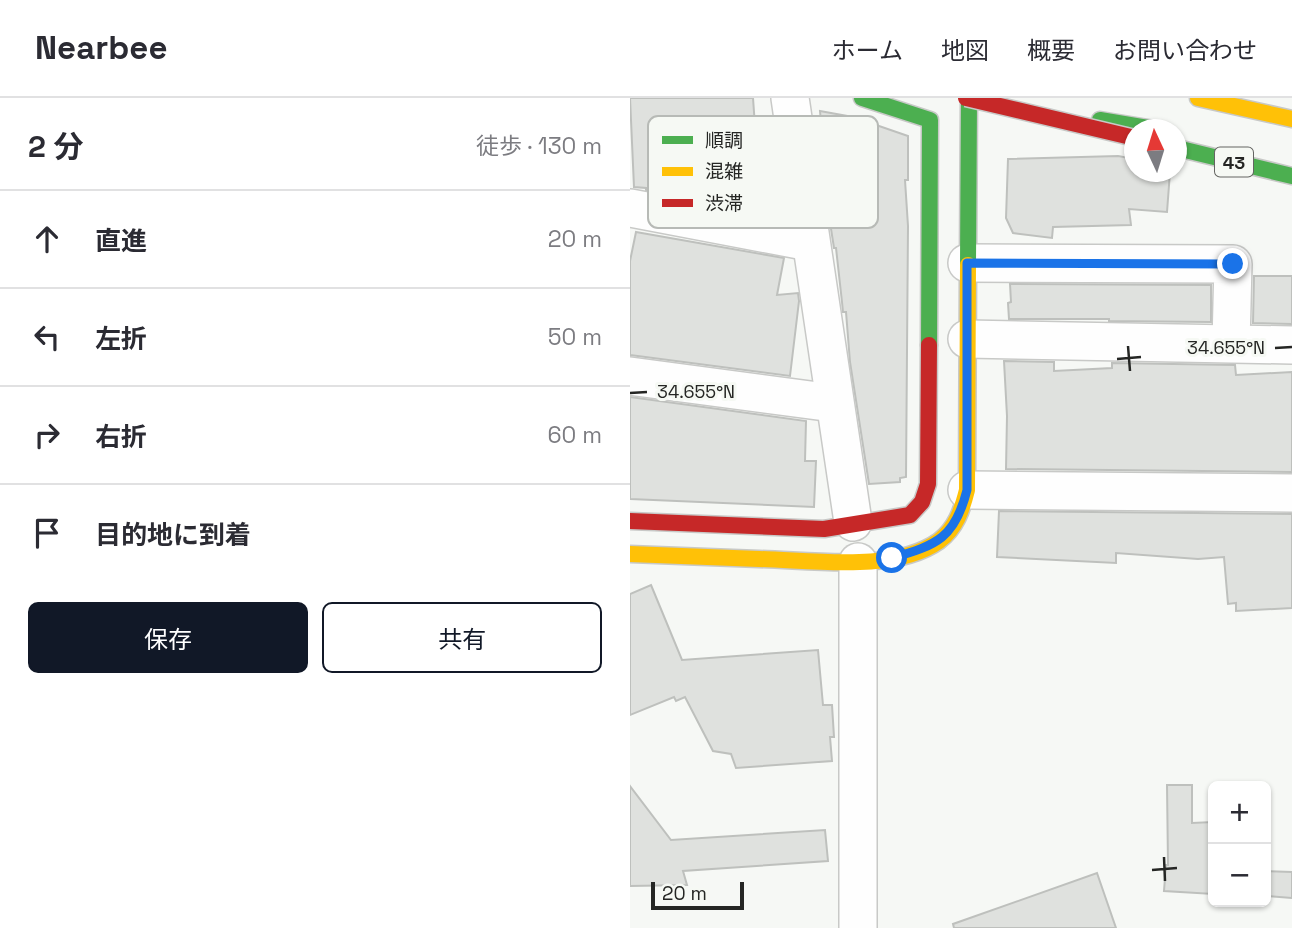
<!DOCTYPE html>
<html lang="ja">
<meta charset="utf-8">
<style>
body{margin:0;font-family:"Space Grotesk","Noto Sans JP",sans-serif;background:#f7f7f7;color:#2b2b33}
.controls{position:absolute;right:21px;bottom:21px;display:grid;overflow:hidden;border-radius:10px;box-shadow:0 2px 5px #0004}
.controls button{width:63px;height:63px;display:grid;place-items:center;padding:0;border:0;border-bottom:2px solid #e1e1e2;background:#fff;color:#2b2b33;font:35px sans-serif}
.compass{position:absolute;left:494px;top:21px;width:63px;height:63px;border-radius:50%;background:#fff;box-shadow:0 2px 5px #0004;rotate:356deg}
.scale{position:absolute;left:21px;bottom:18px;width:93px;box-sizing:border-box;padding-left:7px;border:4px solid #252624;border-top:0;font-size:19px;line-height:24px;white-space:nowrap;color:#252624;-webkit-text-stroke:5px #f6f9f4;paint-order:stroke}
.stop{position:absolute;width:21px;height:21px;margin:-16px;border:5px solid #1a73e8;border-radius:50%;background:#fff}
.stop.end{background:#1a73e8;border-color:#fff;box-shadow:0 2px 7px #0008}
.list{margin:0;padding:0;list-style:none}
h2{display:flex;justify-content:space-between;align-items:center;height:91px;margin:0;padding:0 28px;font-size:30px}
h2 small{font-size:23px;font-weight:400;color:#7c7c81}
.list li{display:grid;grid-template-columns:46px 1fr auto;gap:21px;align-items:center;box-sizing:border-box;height:98px;padding:0 28px;border-top:2px solid #e1e1e2}
.list b{display:block;font-size:26px;white-space:nowrap}
.list em{font-size:23px;font-style:normal;color:#7c7c81}
.actions{display:flex;gap:14px;padding:21px 28px}
.actions a{flex:1;padding:16px 0;border:2px solid #111827;border-radius:10px;text-align:center;font-size:24px;color:#111827}
.actions .main{background:#111827;color:#fff}
.icon{flex:none;width:38px;height:38px;fill:none;stroke:currentColor;stroke-width:2;stroke-linecap:round;stroke-linejoin:round}
.map{position:relative;flex:none;width:662px;height:830px;overflow:hidden}
header{display:flex;align-items:center;gap:42px;box-sizing:border-box;height:98px;padding:0 35px;background:#fff;border-bottom:2px solid #e1e1e2}
header strong{font-size:33px}
nav{display:flex;gap:38px;margin-inline-start:auto;font-size:24px}
main{display:flex}
aside{flex:1;background:#fff}
.map>svg:first-child{display:block}
.building{fill:#dfe1de;stroke:#bec0bd;stroke-width:2}
.lines{fill:none;stroke-linecap:round;stroke-linejoin:round}
.street-casing{stroke:#c8c9c7;stroke-width:40}
.fast-casing{stroke:#c8c9c7;stroke-width:19}
.slow-casing{stroke:#c8c9c7;stroke-width:19}
.jam-casing{stroke:#c8c9c7;stroke-width:19}
.street{stroke:#fefefe;stroke-width:37}
.fast{stroke:#4caf50;stroke-width:16}
.slow{stroke:#ffc107;stroke-width:16}
.jam{stroke:#c62828;stroke-width:16}
.jam-bridge-casing{stroke:#c8c9c7;stroke-width:19;stroke-linecap:butt}
.jam-bridge{stroke:#c62828;stroke-width:16}
.route{stroke:#1a73e8;stroke-width:9}
.ticks{fill:none;stroke:#252624;stroke-width:2.5}
.labels{text-anchor:middle;dominant-baseline:central;stroke-width:6;stroke-linejoin:round;paint-order:stroke}
.shield{fill:#f6f9f4;stroke:#646562;stroke-width:2}
.shield-label{font-size:18px;font-weight:bold;fill:#252624}
.key{fill:#f6f9f4;stroke:#b7bab6;stroke-width:2}
.key-label{font-size:19px;fill:#252624}
.ticks-label{font-size:18px;text-anchor:middle;fill:#252624;stroke:#f6f9f4;stroke-width:6;stroke-linejoin:round;paint-order:stroke}
</style>
<header>
<strong>Nearbee</strong>
<nav><a>ホーム</a><a>地図</a><a>概要</a><a>お問い合わせ</a></nav>
</header>
<main>
<aside>
<h2>2 分<small>徒歩 · 130 m</small></h2>
<ul class="list">
<li><svg class="icon" aria-label="ahead" viewBox="0 0 24 24"><path d="M12 20V5M6 11l6-6 6 6"/></svg><div><b>直進</b></div><em>20 m</em></li>
<li><svg class="icon" aria-label="left" viewBox="0 0 24 24"><path d="M17 20v-9H6M10 6l-5 5 5 5"/></svg><div><b>左折</b></div><em>50 m</em></li>
<li><svg class="icon" aria-label="right" viewBox="0 0 24 24"><path d="M7 20v-9h11M14 6l5 5-5 5"/></svg><div><b>右折</b></div><em>60 m</em></li>
<li><svg class="icon" aria-label="arrive" viewBox="0 0 24 24"><path d="M6 21V4h12l-3 4 3 4H6"/></svg><div><b>目的地に到着</b></div></li>
</ul>
<div class="actions"><a class="main">保存</a><a>共有</a></div>
</aside>
<div class="map">
<svg width="662" height="830" viewBox="0 0 662 830">
<rect width="100%" height="100%" fill="#f6f8f5"/>
<g class="building">
<path d="M0,0h123l2,28 11,-1 6,80 -30,3 -96,-18v-2l-12,-1z"/>
<path d="M190,13l33,6 55,19v44h-3l3,46 -2,251 -6,1v4l-31,2 -19,-122 -4,-50h-3l-1,-10 -6,-54h-2l-5,-32z"/>
<path d="M488,58l17,3v13h35l-3,40 -38,-3 2,16 -78,2 -1,11 -39,-5 -7,-15 2,-59z"/>
<path d="M6,134l148,26 -7,37 21,-2 1,8 -9,75 -160,-21v-94z"/>
<path d="M624,178h38v48l-39,-1z"/>
<path d="M380,186l201,1v37l-102,-1v-2h-100l-1,-16 3,-1z"/>
<path d="M374,263l50,1v9l58,-3v-5l123,2 1,10 56,-3v100l-286,-3 1,-53z"/>
<path d="M0,299l176,24 -1,40h11l-2,46 -184,-8z"/>
<path d="M369,413l293,3v94l-56,3v-8l-8,1 -4,-47 -26,2 -82,-6v10l-119,-6z"/>
<path d="M21,487l31,75 136,-10 5,55h9l2,32h-4l2,24 -96,7 -5,-14 -18,-3 -28,-54 -9,4 -2,-4 -44,18v-121z"/>
<path d="M537,687h25v38l21,-1v72l-49,-3 2,-26h2z"/>
<path d="M0,688l41,54 154,-10 3,31 -145,10 4,14 -57,1z"/>
<path d="M636,773l26,1v26l-26,-2z"/>
<path d="M467,775l19,55h-162l-1,-4z"/>
</g>
<g class="lines">
<defs>
<g id="street">
<path d="M160,0l63,424"/>
<path d="M0,110l180,34"/>
<path d="M337,165l266,1 -2,79"/>
<path d="M337,241l325,6"/>
<path d="M0,278l203,27"/>
<path d="M337,392l325,3"/>
<path d="M228,464v366"/>
</g>
<g id="fast">
<path d="M232,0l68,22 -1,225"/>
<path d="M470,22l60,10"/>
<path d="M547,50l115,28"/>
<path d="M338,167l1,-167"/>
</g>
<g id="slow">
<path d="M568,0l94,21"/>
<path d="M0,456c43,2 86,3 129,5 53,1 135,14 180,-18 17,-13 23,-31 28,-51l1,-225"/>
</g>
<path id="jam" d="M0,423l194,8 86,-14 12,-13 6,-18 1,-139"/>
</defs>
<use href="#street" class="street-casing"/>
<use href="#fast" class="fast-casing"/>
<use href="#slow" class="slow-casing"/>
<use href="#jam" class="jam-casing"/>
<use href="#street" class="street"/>
<use href="#fast" class="fast"/>
<use href="#slow" class="slow"/>
<use href="#jam" class="jam"/>
<defs>
<path id="jam-bridge" d="M336,0l169,40"/>
</defs>
<use href="#jam-bridge" class="jam-bridge-casing"/>
<use href="#jam-bridge" class="jam-bridge"/>
</g>
<g class="lines">
<path class="route" d="M262,460c45,-13 63,-20 75,-68v-227l266,1"/>
</g>
<path class="ticks" d="M498,248l2,25M645,250l17,-1M487,261l24,-2M0,295l17,-1M534,759l1,24M522,772l25,-2"/>
<g class="labels">
<rect class="shield" x="585" y="49.5" width="38" height="29" rx="5"/>
<g class="shield-label">
<text x="604" y="64">43</text>
</g>
</g>
<rect x="18" y="18" width="230" height="112" rx="10" class="key"/>
<rect x="32" y="38" width="31" height="8" fill="#4caf50"/>
<rect x="32" y="69" width="31" height="9" fill="#ffc107"/>
<rect x="32" y="101" width="31" height="8" fill="#c62828"/>
<g class="key-label">
<text x="75" y="49">順調</text>
<text x="75" y="80">混雑</text>
<text x="75" y="112">渋滞</text>
</g>
<g class="ticks-label">
<text x="596" y="256">34.655°N</text>
<text x="66" y="300">34.655°N</text>
</g>
</svg>
<div class="controls">
<button>+</button>
<button>−</button>
</div>
<svg class="compass" viewBox="-18 -18 36 36"><path d="M0-13l5 13h-10z" fill="#e53935"/><path d="M0 13l5-13h-10z" fill="#7c7c81"/></svg>
<div class="scale">20 m</div>
<div class="stop" style="left:262px;top:460px"></div>
<div class="stop end" style="left:603px;top:166px"></div>
</div>
</main>
